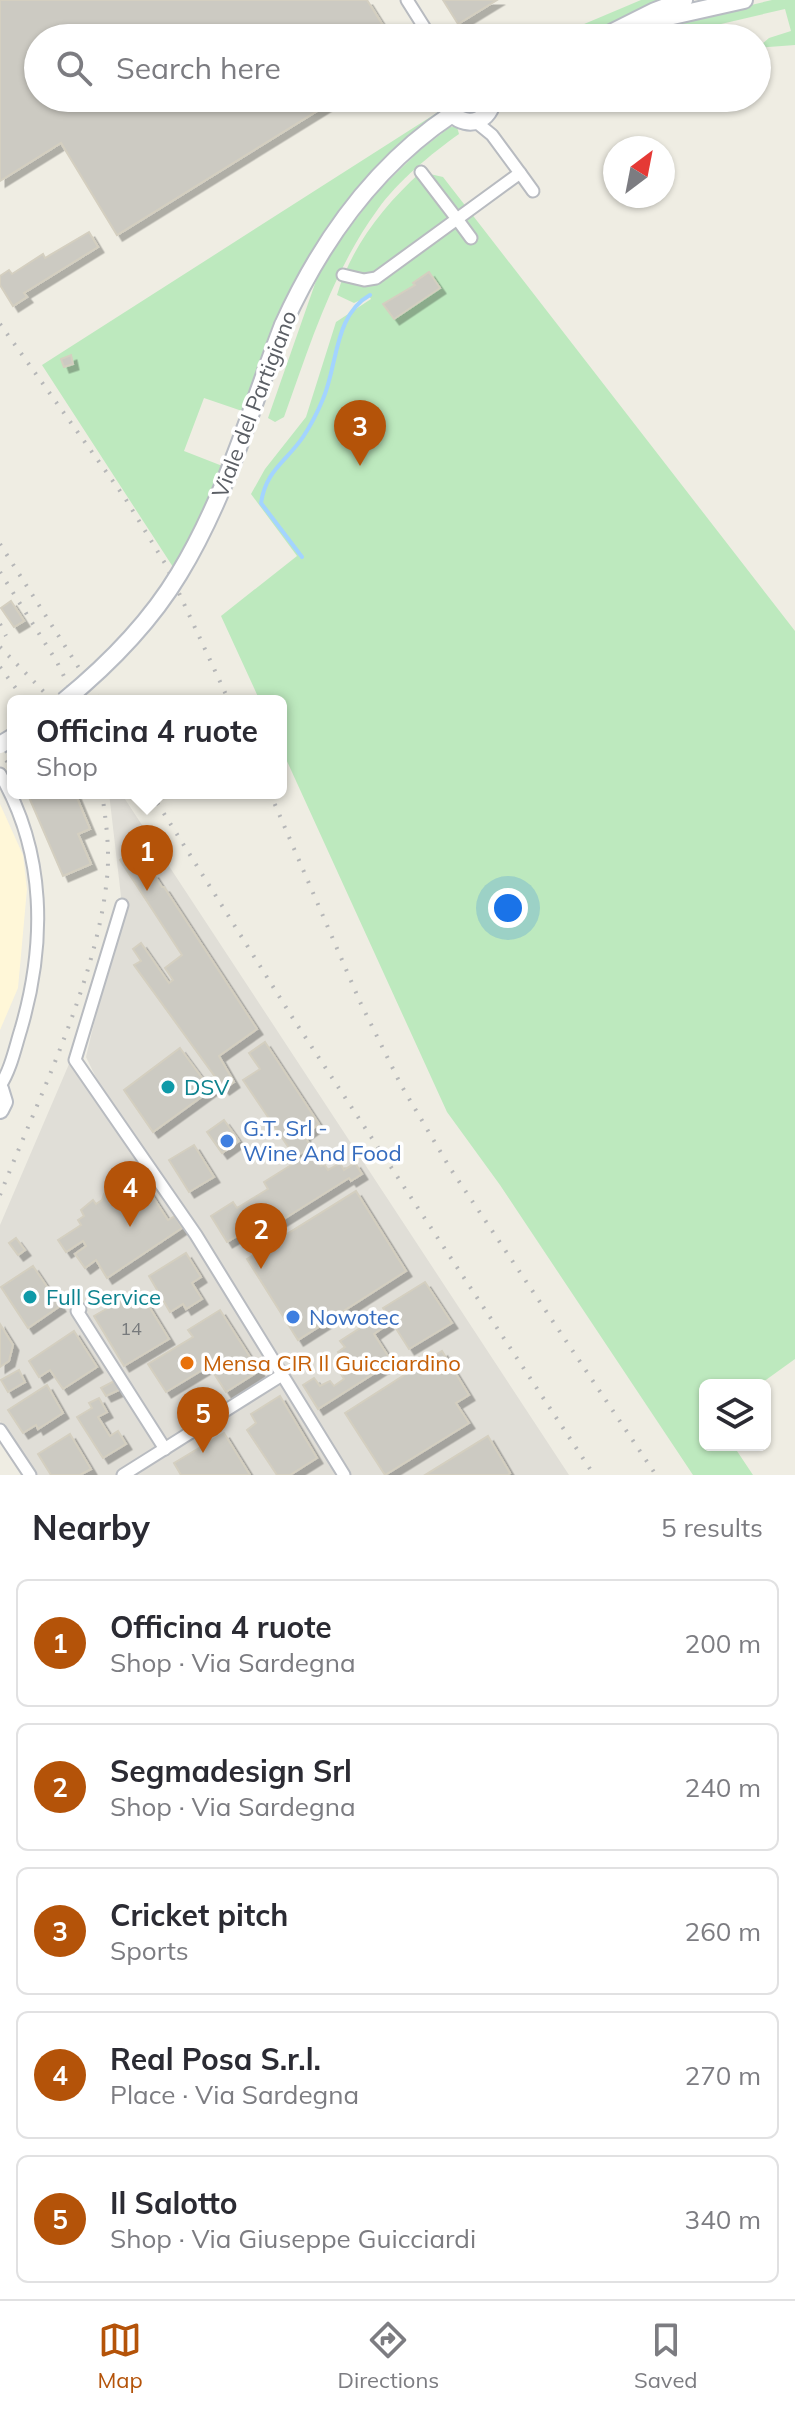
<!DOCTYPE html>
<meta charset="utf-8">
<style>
body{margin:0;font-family:Mulish,sans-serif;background:#f2f2f3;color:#2b2b33}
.controls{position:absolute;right:24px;bottom:24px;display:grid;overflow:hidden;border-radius:12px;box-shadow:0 2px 6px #0004}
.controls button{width:72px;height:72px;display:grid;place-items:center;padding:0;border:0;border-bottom:2px solid #e1e1e2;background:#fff;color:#2b2b33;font:40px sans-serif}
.compass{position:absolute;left:603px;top:136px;width:72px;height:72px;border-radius:50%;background:#fff;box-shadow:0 2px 6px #0004;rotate:32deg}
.you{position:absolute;left:508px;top:908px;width:28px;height:28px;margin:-20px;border:6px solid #fff;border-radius:50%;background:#1a73e8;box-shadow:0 0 0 12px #1a73e833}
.badge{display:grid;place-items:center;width:52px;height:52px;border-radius:50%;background:#b45309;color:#fff;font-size:26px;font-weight:700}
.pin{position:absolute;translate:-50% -66px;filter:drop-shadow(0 2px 4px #0008)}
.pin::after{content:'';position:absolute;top:42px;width:28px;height:24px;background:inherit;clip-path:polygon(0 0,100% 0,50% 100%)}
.popup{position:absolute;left:7px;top:695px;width:280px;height:104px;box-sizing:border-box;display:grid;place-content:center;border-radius:12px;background:#fff;filter:drop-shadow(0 2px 6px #0005);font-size:26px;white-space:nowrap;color:#7c7c81}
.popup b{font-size:30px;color:#2b2b33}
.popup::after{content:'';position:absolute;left:50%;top:100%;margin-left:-16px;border:16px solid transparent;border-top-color:#fff}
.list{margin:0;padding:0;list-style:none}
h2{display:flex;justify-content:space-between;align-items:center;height:104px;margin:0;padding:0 32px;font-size:34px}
h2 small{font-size:26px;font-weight:400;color:#7c7c81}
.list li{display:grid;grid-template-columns:52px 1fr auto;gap:24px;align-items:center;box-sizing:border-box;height:128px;margin:0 16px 16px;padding:0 16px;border:2px solid #e1e1e2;border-radius:12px}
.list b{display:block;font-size:30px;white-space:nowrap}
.list p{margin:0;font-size:26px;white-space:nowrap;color:#7c7c81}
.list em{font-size:26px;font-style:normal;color:#7c7c81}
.icon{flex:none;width:44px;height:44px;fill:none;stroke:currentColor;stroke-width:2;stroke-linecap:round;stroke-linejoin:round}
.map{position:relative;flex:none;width:795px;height:1475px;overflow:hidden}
.search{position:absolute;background:#fff;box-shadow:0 2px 6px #0004;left:24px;right:24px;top:24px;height:88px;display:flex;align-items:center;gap:20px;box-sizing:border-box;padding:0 28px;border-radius:44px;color:#7c7c81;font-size:30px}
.sheet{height:824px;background:#fff}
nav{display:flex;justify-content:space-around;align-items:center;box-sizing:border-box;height:112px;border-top:2px solid #e1e1e2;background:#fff;font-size:22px;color:#7c7c81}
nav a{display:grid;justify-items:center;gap:4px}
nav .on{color:#b45309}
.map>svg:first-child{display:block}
.commercial{fill:#fff7d8}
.industrial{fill:#e0ded7}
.green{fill:#bde9be}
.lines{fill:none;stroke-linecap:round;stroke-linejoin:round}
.stream{stroke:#a3d4ff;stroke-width:4}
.building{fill:#cccac2;stroke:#d4cfc0;stroke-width:2;filter:url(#shadow)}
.street-casing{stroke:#b8bbc0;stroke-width:15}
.secondary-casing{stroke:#b8bcc3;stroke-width:20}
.street{stroke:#fff;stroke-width:11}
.secondary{stroke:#fff;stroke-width:16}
.rail{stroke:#b6b7b8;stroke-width:4;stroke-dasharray:2 10;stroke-linecap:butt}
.secondary-bridge-casing{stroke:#b8bcc3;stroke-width:20;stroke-linecap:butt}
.secondary-bridge{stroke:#fff;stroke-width:16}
.culture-dot{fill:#0f9aa8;stroke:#fff;stroke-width:3}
.shop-dot{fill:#3f7fe0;stroke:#fff;stroke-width:3}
.food-dot{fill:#e8710a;stroke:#fff;stroke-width:3}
.labels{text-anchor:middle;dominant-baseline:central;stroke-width:7;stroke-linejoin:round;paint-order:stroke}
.number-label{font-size:18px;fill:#777a7c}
.street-label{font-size:22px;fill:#5b5f65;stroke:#fff}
.culture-label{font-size:22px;fill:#0d838f;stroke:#fff;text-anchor:start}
.shop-label{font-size:22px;fill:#366cbe;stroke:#fff;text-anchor:start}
.food-label{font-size:22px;fill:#c56008;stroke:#fff;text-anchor:start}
</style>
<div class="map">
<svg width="795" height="1475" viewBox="0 0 795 1475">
<defs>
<filter id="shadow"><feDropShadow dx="5.5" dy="5.5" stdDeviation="0" flood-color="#0004"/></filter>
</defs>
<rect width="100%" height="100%" fill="#efede3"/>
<path class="commercial" d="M0,804l23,51 4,34 -9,99 -18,42z"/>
<path class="industrial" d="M109,793h12l448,682h-534l-35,-54v-196l69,-161 64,89 -47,-96 36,-152z"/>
<g class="green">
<path d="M641,0h34l-93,38h-31z"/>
<path d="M772,0h23v45l-38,3v-3l5,-1 7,-6 22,-7 -6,-22 -107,25 -7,-4 4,-7z"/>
<path d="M446,107l-151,175 -33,76 -17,54 -41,-14 -20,53 41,16 -29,68 -23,32 -131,-202z"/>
<path d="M450,127h7l2,7c-28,20 -61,47 -81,75 -46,63 -68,136 -94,208l-9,5 -7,-4 49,-140 21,-35 38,-50 43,-42z"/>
<path d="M421,172l22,5 352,454v728l-36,26h-54v60h28l20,30h-60l-193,-290 -53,-73 -166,-364v-47h-21l-39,-85 76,-60 -46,-62 14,-25 41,-52 30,-95 35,-23 -2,-3 -15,7 -17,-8c14,-48 47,-90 84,-123z"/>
</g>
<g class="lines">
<path class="stream" d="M302,557l-41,-54c5,-33 25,-41 42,-66 8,-12 15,-26 20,-38 15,-35 11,-84 47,-104"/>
</g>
<g class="building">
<path d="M0,0h367l24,38h-353v60h300l-221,137 -56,-92 -61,38z"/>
<path d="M443,0h54l-39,24z"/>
<path d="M89,232l9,15 -74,46 3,4 -14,9 -13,-21v-9l9,-6 3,4 31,-20 2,4z"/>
<path d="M429,272l11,16 -46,31 -11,-15 32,-19 -2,-2z"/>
<path d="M71,355l2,9 -9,3 -3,-8z"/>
<path d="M11,601l13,20 -10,6 -13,-19z"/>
<path d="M32,793h43l15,36 -12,5 13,30 -28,12 -35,-81z"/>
<path d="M133,850l17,24 3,-1 9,14h2l93,142 -38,27 15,26 -10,7 -90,-124 7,-4 -8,-12 8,-6 28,40 4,-3 -8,-12 17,-13 -62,-95z"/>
<path d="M265,1042l54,82 -15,11 7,12 -16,10 -52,-77 17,-11 -11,-16z"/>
<path d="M180,1048l31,42 -58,42 -29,-42z"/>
<path d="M224,1120l15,21 -17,12 -15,-21z"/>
<path d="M194,1145l20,32 -25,15 -20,-32z"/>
<path d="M312,1152l9,14 3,-2 4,6 12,-7 4,7 11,-7 7,11 -11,7 -2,-3 -89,56 -2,-3 -6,3 -3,-5 -22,13 -16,-26 22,-14 4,6 31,-19 -4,-7z"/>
<path d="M137,1172l31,48 7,-4 7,12 -75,50 -11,-18 -11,8 -10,-14 11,-8 -3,-5 -17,11 -8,-12 23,-15 -3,-5 6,-4 -3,-6 12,-10 3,4 6,-4 2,-6z"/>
<path d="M356,1191l50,80 -108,69 -51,-81z"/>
<path d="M16,1238l9,12 -7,5 -9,-12z"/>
<path d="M186,1253l15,24 -9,6 10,16 -16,10 -3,-5 -13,8 -21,-36z"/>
<path d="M33,1266l27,40 -32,22 -27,-41z"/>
<path d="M425,1282l27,41 -43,26 -26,-41z"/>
<path d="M139,1290l30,49 -45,27 -30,-50z"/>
<path d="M220,1310l39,61 -33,21 -17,-26 -43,26 -18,-28 45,-27 -5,-7z"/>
<path d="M382,1314l6,10 -14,10 18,28 -74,47 -15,-24 11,-7 6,8 10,-5 4,5 10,-7 -9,-15 7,-5 -4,-7 7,-5 -5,-6z"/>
<path d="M0,1324l13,21 -4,16 -9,6z"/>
<path d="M74,1331l23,36 -34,22 -13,-19 -11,7 -10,-16z"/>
<path d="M442,1351l27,44 -13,8 13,20 -84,52 -40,-62z"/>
<path d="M19,1370l6,12 -17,10 -7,-12z"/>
<path d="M116,1380l5,9 -15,7 -5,-8z"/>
<path d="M47,1385l16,28 -25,16 -2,-4 -13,8 -15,-23z"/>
<path d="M280,1396l37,62 -27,17h-13l-30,-45 9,-7 -5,-9z"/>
<path d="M99,1398l8,14 -9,5 12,19 8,-5 8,13 -23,14 -26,-41 15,-9 -3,-5z"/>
<path d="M224,1433l26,42h-69l-7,-12z"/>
<path d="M70,1434l21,35 -11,6h-29l-13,-21z"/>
<path d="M488,1436l22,37 -2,2h-83z"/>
</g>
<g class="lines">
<defs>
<g id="street">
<path d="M407,0l24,38"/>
<path d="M520,173l13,18"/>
<path d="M471,238l-14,-19 63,-46 -28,-38 -16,-13"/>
<path d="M343,275l21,5 12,-2 81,-59 -36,-47"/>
<path d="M0,774c46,79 46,169 21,255 -6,19 -10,40 -21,57"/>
<path d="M122,905l-47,155 121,175 148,240"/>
<path d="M80,1309l-3,2 88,138"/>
<path d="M0,1430l30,45"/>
<path d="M123,1475l159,-100"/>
</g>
<g id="secondary">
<path d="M628,26l116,-26"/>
<path d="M601,38l54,-27 29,-11"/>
<path d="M446,98l6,16c17,15 38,7 41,-16"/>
<path d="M283,325c38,-84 91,-159 169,-211"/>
<path d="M0,1089l4,13 -4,8"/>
</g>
</defs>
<use href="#street" class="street-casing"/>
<use href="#secondary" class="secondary-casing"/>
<use href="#street" class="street"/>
<use href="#secondary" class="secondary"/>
<g class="rail">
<path d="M0,324l125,174 41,67 63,136"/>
<path d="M0,544l100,157"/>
<path d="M0,572l57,90 19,39"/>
<path d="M0,624l6,12"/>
<path d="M0,647l49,50"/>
<path d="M0,667l20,27"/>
<path d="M0,750l13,21"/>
<path d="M151,793l143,227 300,455"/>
<path d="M270,793l91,211 40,81 49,83 206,307"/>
<path d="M0,1195c38,-96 97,-215 107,-317 3,-28 -1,-57 -5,-85"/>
</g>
<defs>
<g id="secondary-bridge">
<path d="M64,701c45,-37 85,-77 115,-127 47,-77 72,-166 104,-249"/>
<path d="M0,745l13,-8"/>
</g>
</defs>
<use href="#secondary-bridge" class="secondary-bridge-casing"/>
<use href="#secondary-bridge" class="secondary-bridge"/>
</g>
<g class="culture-dot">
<circle cx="168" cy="1087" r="8"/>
<circle cx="30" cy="1297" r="8"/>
</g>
<g class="shop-dot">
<circle cx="227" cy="1141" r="8"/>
<circle cx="293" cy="1317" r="8"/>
</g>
<circle class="food-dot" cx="187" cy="1363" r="8"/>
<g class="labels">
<g class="number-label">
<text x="131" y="1328">14</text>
</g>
<g class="street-label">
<text transform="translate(254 404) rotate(-69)">Viale del Partigiano</text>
</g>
<g class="culture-label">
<text x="184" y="1087">DSV</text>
<text x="46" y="1297">Full Service</text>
</g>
<g class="shop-label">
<text x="243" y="1128">G.T. Srl -<tspan x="243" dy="25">Wine And Food</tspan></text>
<text x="309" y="1317">Nowotec</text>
</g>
<g class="food-label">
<text x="203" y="1363">Mensa CIR Il Guicciardino</text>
</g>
</g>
</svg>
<div class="controls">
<button><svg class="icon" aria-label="layers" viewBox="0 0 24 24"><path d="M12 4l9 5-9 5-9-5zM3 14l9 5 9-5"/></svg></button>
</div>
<svg class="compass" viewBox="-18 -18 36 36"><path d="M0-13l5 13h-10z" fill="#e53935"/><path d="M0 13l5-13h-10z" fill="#7c7c81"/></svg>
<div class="you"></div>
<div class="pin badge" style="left:147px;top:891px">1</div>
<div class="popup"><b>Officina 4 ruote</b>Shop</div>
<div class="pin badge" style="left:261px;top:1269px">2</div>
<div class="pin badge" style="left:360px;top:466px">3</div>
<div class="pin badge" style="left:130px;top:1227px">4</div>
<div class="pin badge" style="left:203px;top:1453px">5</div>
<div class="search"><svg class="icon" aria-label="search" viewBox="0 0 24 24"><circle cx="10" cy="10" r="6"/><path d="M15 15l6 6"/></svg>Search here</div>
</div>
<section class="sheet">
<h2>Nearby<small>5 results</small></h2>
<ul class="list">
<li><span class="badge">1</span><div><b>Officina 4 ruote</b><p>Shop · Via Sardegna</p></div><em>200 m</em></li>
<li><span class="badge">2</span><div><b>Segmadesign Srl</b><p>Shop · Via Sardegna</p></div><em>240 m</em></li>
<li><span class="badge">3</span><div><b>Cricket pitch</b><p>Sports</p></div><em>260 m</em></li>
<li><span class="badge">4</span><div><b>Real Posa S.r.l.</b><p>Place · Via Sardegna</p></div><em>270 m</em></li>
<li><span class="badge">5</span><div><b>Il Salotto</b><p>Shop · Via Giuseppe Guicciardi</p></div><em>340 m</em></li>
</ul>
</section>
<nav>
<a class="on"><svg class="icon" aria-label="map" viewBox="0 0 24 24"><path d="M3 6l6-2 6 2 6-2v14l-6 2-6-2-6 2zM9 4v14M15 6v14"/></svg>Map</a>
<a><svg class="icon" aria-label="directions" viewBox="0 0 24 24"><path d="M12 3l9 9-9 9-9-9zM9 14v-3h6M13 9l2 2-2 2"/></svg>Directions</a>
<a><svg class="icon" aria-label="saved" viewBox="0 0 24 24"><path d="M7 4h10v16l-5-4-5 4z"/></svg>Saved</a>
</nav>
